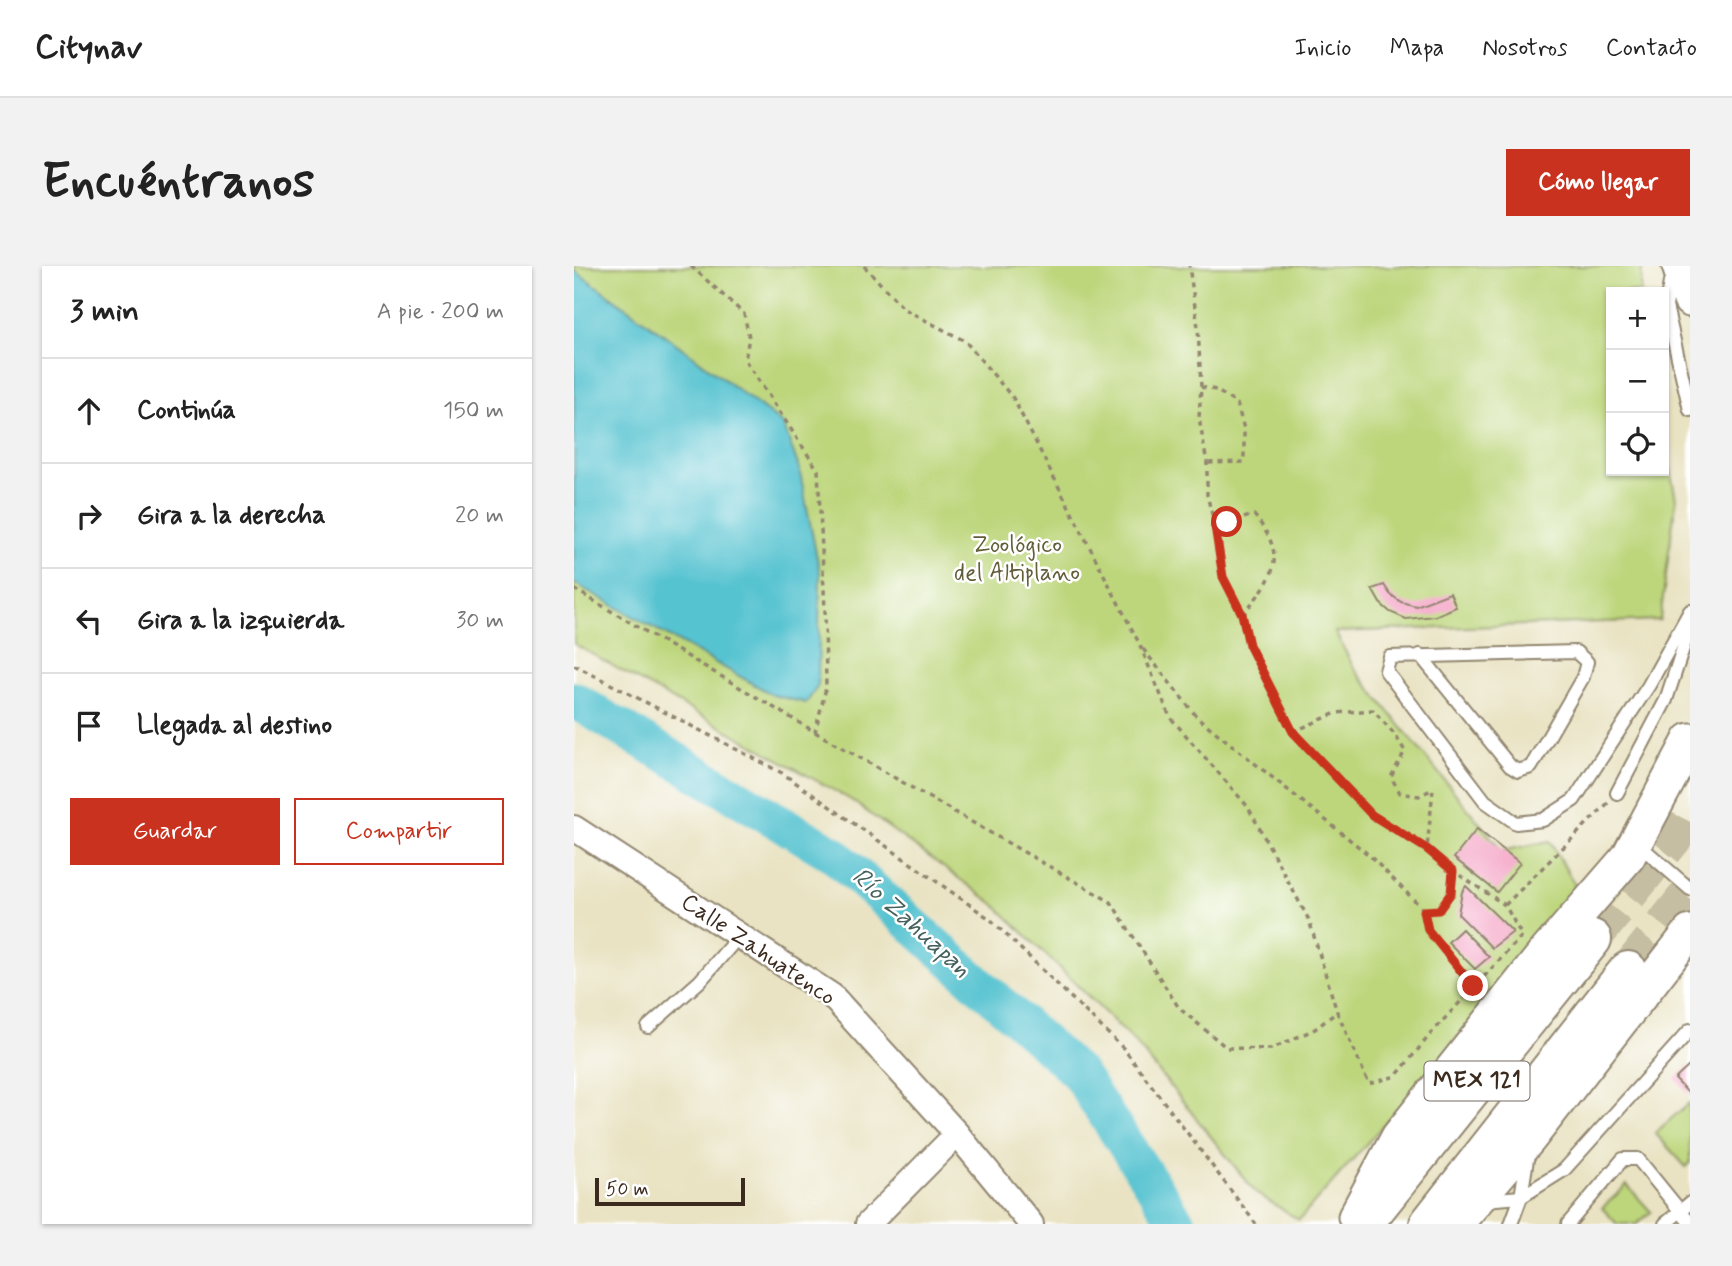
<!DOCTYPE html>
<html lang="es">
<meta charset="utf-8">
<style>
body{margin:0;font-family:Mynerve,sans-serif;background:#f2f2f2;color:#222}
.controls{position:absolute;right:21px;top:21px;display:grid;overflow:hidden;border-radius:0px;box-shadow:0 2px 5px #0004}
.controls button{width:63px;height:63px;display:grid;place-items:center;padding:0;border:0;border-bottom:2px solid #e0e0e0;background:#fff;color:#222;font:35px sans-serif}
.scale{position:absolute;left:21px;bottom:18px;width:150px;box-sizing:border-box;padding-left:7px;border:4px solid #3b2a1e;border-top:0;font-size:19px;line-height:24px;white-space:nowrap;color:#3b2a1e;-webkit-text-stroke:5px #fff;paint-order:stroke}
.stop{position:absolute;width:21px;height:21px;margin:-16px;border:5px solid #c8321e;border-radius:50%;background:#fff}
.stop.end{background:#c8321e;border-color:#fff;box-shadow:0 2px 7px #0008}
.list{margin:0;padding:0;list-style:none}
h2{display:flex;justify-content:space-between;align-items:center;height:91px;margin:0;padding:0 28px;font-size:30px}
h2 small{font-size:23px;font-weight:400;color:#767676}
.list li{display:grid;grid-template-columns:46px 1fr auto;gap:21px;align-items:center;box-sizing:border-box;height:105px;padding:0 28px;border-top:2px solid #e0e0e0}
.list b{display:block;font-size:26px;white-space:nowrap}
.list em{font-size:23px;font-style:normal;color:#767676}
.actions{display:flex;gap:14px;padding:21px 28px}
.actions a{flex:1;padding:16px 0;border:2px solid #c8321e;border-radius:0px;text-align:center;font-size:24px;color:#c8321e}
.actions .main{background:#c8321e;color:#fff}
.icon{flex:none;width:38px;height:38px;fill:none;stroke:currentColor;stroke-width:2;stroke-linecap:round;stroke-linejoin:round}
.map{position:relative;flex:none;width:1116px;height:958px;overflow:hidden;border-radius:0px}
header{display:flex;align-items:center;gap:42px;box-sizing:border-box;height:98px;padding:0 35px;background:#fff;border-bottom:2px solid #e0e0e0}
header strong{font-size:33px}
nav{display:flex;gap:38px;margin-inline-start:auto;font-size:24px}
.intro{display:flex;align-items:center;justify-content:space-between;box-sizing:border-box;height:168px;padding:0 42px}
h1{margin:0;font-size:49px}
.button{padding:18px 32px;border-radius:0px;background:#c8321e;color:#fff;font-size:24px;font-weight:700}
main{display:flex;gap:42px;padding:0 42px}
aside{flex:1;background:#fff;border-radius:0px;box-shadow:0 2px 5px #0004}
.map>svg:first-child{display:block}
.green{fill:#bdd67b;stroke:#7c804c;stroke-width:2}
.water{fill:#57c3d0;stroke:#497677;stroke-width:2}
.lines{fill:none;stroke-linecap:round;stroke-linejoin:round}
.river{stroke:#57c3d0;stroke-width:37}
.building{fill:#f4a2c4}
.primary-tunnel{stroke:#c6bea2;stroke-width:38;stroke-dasharray:38 19;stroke-linecap:butt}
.lane-casing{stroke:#928670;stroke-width:16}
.street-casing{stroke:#928670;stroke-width:28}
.secondary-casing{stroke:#928670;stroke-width:37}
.primary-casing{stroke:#928670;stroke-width:42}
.path{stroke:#928670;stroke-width:3.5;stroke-dasharray:5 5;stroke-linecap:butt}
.lane{stroke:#fff;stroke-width:12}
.street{stroke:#fff;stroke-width:24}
.secondary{stroke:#fff;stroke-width:33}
.primary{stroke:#fff;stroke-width:38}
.route{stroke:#c8321e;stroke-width:9}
.labels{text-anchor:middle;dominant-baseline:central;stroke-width:5;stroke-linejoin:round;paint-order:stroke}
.shield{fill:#fff;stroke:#766a62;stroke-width:2}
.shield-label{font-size:23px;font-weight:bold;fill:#3b2a1e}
.park-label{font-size:24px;fill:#625e3a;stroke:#fff}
.street-label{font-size:24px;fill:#3b2a1e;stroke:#fff}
.water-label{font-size:26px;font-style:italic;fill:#45605c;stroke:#fff}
</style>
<header>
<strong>Citynav</strong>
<nav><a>Inicio</a><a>Mapa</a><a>Nosotros</a><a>Contacto</a></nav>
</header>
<div class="intro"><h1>Encuéntranos</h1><a class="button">Cómo llegar</a></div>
<main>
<aside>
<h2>3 min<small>A pie · 200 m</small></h2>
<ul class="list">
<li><svg class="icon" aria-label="ahead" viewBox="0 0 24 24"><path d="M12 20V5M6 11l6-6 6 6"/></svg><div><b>Continúa</b></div><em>150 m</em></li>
<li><svg class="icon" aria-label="right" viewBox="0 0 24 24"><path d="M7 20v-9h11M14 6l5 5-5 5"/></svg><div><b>Gira a la derecha</b></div><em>20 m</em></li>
<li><svg class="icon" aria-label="left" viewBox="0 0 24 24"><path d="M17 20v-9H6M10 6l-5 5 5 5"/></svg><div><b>Gira a la izquierda</b></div><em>30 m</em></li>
<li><svg class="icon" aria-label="arrive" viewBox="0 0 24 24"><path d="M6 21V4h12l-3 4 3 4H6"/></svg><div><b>Llegada al destino</b></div></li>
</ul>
<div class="actions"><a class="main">Guardar</a><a>Compartir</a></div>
</aside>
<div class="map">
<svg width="1116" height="958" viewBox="0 0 1116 958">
<rect width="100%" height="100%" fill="#fff"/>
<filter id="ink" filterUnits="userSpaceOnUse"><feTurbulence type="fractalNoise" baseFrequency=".0143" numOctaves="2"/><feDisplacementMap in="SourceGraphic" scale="14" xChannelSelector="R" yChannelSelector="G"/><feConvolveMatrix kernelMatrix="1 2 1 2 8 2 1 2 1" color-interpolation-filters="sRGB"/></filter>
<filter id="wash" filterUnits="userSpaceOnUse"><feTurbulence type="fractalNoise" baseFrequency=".00686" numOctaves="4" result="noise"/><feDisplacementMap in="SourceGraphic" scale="28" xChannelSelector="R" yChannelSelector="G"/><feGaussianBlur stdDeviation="1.57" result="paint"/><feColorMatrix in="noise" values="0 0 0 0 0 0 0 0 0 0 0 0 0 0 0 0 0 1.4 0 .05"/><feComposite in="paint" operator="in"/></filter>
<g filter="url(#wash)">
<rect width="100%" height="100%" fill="#e9e3c3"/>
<g class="green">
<path d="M0,0h1068l-1,26h-30v179h53v-33l12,61 -16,121 -325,12 20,38 147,181 48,-10 27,48 -153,190 -125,141 -43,-27 -121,-151 -141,-138 -143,-104 -277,-156z"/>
<path d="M1115,837l1,60 -4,4 -31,-34z"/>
<path d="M1053,919l24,27 -14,12h-20l-15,-16z"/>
</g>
<path class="water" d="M0,4l118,85 91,69 16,44 21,105 -2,113 -12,17 -33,-8 -199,-112z"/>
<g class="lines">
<path class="river" d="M0,434l259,154 246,220 99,150"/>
</g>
<g id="blocks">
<g class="building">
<path d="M810,319l6,9 11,8 15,4 34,-13 6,14 -21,9 -29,3 -16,-7 -10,-9 -8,-14z"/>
<path d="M903,563l43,34 -23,29 -43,-34z"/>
<path d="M892,620l47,46 -21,16 -34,-34 4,-22z"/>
<path d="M888,663l27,28 -14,12 -27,-27z"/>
<path d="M1116,799v30l-15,-16z"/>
</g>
</g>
</g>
<g filter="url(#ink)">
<use href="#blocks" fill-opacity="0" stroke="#928670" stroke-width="2"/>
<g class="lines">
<g class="primary-tunnel">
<path d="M1018,673l88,-109 10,-20"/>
<path d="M1054,705l62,-78"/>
</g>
<defs>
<g id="lane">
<path d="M1101,9l-5,7 -4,24 24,104"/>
<path d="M846,389l90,111 8,5 13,-4 52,-90 4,-15 -11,-10 -186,5 -4,14 99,130 31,22 27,-3 31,-20 75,-115 41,-74"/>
<path d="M1043,527l49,-93 24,-73"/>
<path d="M1064,578l52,45"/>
<path d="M74,761l52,-46 40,-46"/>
<path d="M910,934l37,-3 43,-27 126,-140"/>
<path d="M937,958l10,-27 7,-44"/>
<path d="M994,958l55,-65h15l52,64"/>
<path d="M1091,958l25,-21"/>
</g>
<g id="street">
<path d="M0,562l258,168 125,138 74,90"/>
<path d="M294,958l89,-90"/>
</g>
<g id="secondary">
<path d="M1105,0l11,34"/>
<path d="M781,951l43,-80 145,-182 85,-98 62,-117"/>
<path d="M882,958l74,-86 160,-206"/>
</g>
<g id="primary">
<path d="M789,958l229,-285"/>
<path d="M855,958l199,-253"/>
</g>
</defs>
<use href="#lane" class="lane-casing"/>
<use href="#street" class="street-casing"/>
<use href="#secondary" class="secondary-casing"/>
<use href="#primary" class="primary-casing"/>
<g class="path">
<path d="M117,0l53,48 5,23 -4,23 73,110 7,140 1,78 -11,44"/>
<path d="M290,0l40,43 61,32 48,57 126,245 31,74 78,90 61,113 28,92"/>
<path d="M627,121l15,3 21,14 7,25v33l-37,1"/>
<path d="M641,260l39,-11c35,43 20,62 -11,99"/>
<path d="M0,323l241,143 296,170 68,106 48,40 44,1 44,-20 22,-17 32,72 27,-8 38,-46 88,-94 -17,-31 -52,-34 -26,-22 -55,-34 -79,-83 -44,-87 -6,-31 -20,-37 -8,-51 -8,-31v-32l-8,-45 2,-31 -3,-60 -9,-61"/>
<path d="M569,383l54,68 172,138 55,55 4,20 45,56"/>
<path d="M0,399l208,108 208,146 134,130 132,175"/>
<path d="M719,466l43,-19 37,-3 22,25 10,16 -14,26 9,16 19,3 14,-7 -6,60"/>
<path d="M931,639l103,-102"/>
<path d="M851,644h14l12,-17 2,-22"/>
</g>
<use href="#lane" class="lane"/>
<use href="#street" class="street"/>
<use href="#secondary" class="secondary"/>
<use href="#primary" class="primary"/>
</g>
</g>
<g class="lines" filter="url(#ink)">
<path class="route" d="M653,256l-12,4 8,51 19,37 7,31 44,87 79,83 55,34 26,22 -2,22 -12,17 -15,1 4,19 45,56"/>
</g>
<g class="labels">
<rect class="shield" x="850.5" y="795.5" width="105" height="39" rx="5"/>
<g class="shield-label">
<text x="903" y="815">MEX 121</text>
</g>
<g class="park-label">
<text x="443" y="279">Zoológico<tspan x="443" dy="28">del Altiplano</tspan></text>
</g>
<g class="street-label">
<text transform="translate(184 684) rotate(34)">Calle Zahuatenco</text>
</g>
<g class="water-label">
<text transform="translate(337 657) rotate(42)">Río Zahuapan</text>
</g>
</g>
</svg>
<div class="controls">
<button>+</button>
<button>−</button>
<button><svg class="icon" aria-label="locate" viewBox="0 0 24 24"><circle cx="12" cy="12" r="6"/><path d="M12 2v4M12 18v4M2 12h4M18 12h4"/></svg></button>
</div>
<div class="scale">50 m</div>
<div class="stop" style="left:653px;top:256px"></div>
<div class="stop end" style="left:899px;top:720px"></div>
</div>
</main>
